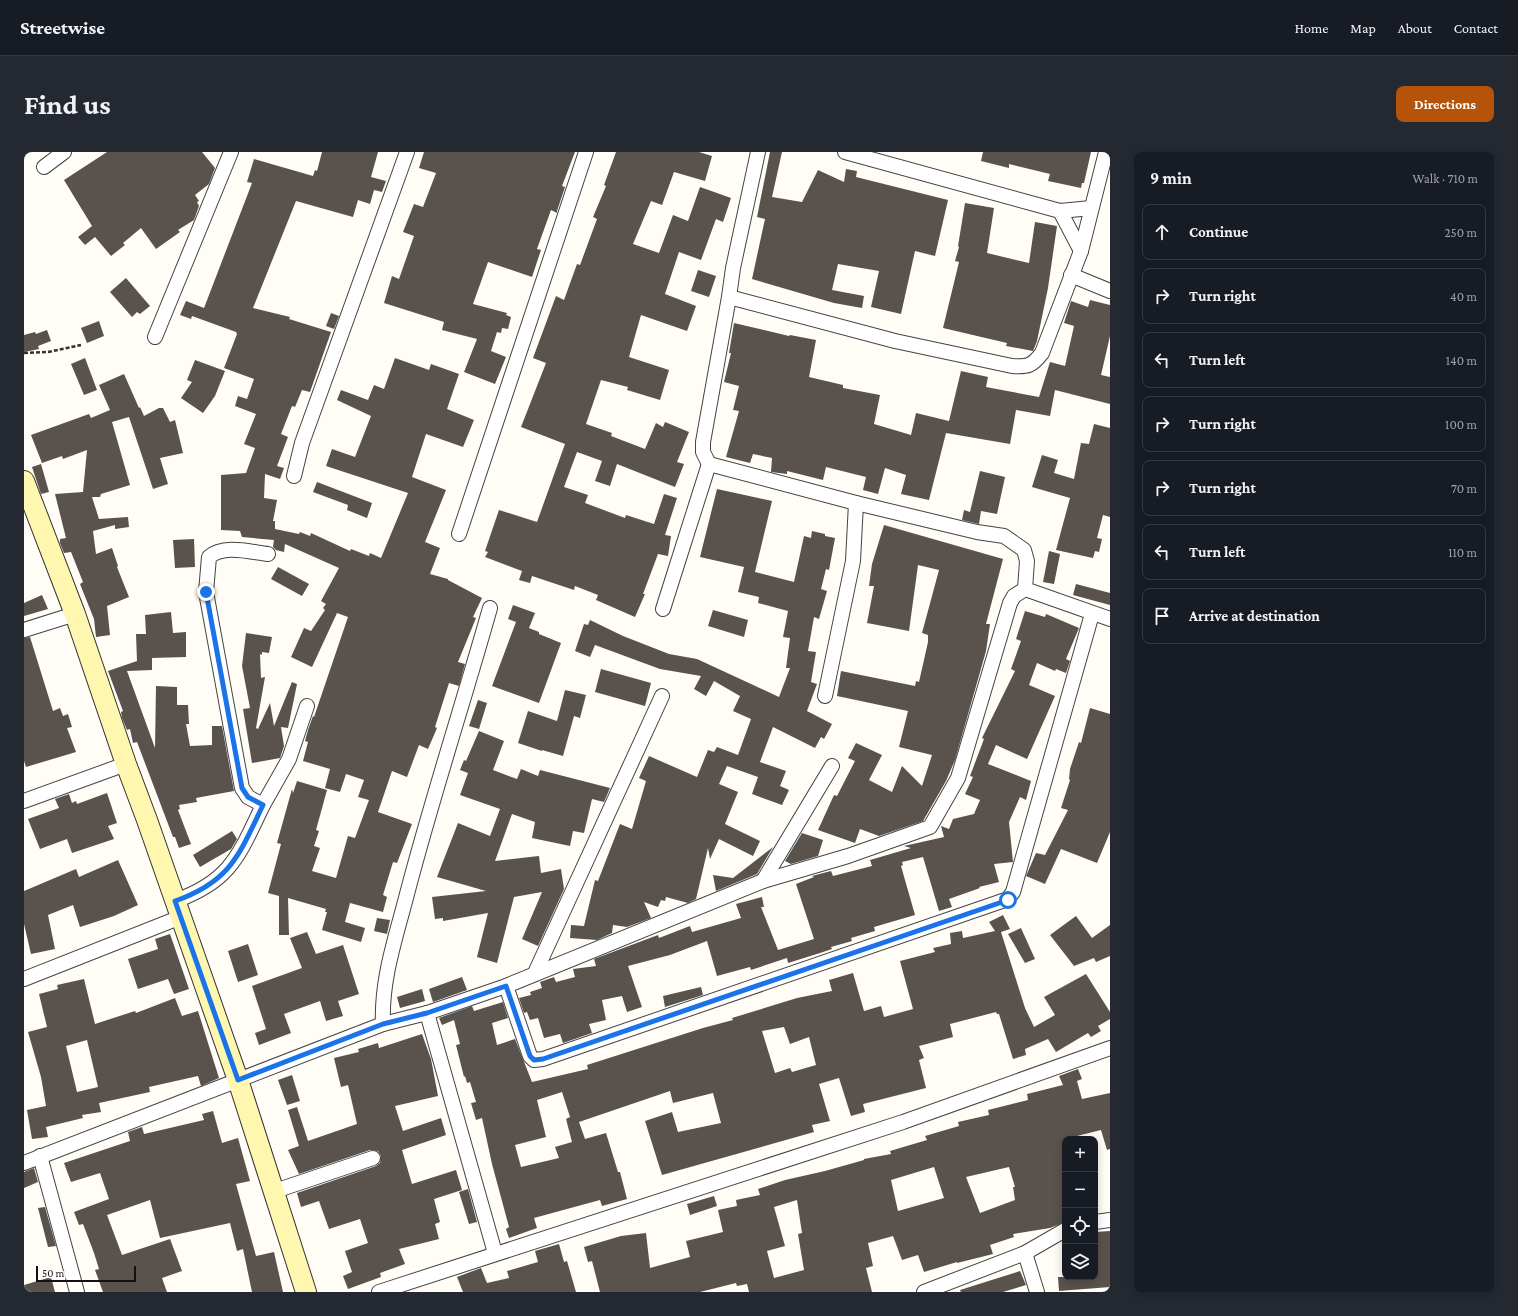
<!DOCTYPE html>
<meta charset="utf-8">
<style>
body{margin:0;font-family:"Crimson Pro",serif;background:#242831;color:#f1f3f6}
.controls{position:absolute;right:12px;bottom:12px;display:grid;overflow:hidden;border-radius:8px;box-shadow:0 2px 10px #0003}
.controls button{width:36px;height:36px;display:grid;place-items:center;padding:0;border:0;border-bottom:1px solid #363941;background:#171b24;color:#f1f3f6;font:20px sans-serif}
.scale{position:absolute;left:12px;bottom:10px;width:100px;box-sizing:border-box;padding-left:4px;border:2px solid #111;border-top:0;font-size:11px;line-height:14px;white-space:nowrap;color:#111;-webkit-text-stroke:3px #fff;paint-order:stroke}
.stop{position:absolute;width:12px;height:12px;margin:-9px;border:3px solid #1a73e8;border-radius:50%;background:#fff}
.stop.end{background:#1a73e8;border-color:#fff;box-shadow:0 1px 4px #0008}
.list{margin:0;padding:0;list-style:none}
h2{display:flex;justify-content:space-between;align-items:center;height:52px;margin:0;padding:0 16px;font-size:17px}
h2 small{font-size:13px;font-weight:400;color:#9ea1a6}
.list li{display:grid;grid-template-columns:26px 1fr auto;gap:12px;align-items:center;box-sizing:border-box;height:56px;margin:0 8px 8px;padding:0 8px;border:1px solid #363941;border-radius:8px}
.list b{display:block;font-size:15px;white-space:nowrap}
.list em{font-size:13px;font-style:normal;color:#9ea1a6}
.icon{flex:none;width:22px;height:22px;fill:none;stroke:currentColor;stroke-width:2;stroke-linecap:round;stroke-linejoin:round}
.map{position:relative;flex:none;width:1086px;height:1140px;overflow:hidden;border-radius:8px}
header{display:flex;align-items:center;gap:24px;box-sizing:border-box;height:56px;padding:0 20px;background:#171b24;border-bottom:1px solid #363941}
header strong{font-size:19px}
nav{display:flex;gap:22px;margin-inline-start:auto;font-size:14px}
.intro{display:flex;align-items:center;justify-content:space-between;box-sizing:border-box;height:96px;padding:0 24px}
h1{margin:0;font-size:28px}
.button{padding:10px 18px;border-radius:8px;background:#b45309;color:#fff;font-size:14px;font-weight:700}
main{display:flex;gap:24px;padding:0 24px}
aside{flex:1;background:#171b24;border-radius:8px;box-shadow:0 2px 10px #0003}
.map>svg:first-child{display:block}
.building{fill:#5a524d;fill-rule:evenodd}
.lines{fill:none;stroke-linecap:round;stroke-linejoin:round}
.street-casing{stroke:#444;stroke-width:16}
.secondary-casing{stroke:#333;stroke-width:22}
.path{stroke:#333;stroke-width:2.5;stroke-dasharray:4 2;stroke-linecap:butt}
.street{stroke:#fff;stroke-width:14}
.secondary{stroke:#fff6b0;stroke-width:20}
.route{stroke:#1a73e8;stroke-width:5}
</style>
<header>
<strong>Streetwise</strong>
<nav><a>Home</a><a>Map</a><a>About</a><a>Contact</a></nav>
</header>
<div class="intro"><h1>Find us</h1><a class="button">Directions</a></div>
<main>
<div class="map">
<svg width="1086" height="1140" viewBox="0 0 1086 1140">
<rect width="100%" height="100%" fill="#fffdf5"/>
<g class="building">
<path d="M83,0h95l13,16 -6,16 -14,11 4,6 -2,1 2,4 -5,14 -16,10 2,2 -24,17 -15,-21 -18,15 2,2 -14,11 -16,-19 -10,8 -7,-8 14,-11 -28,-46z"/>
<path d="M298,0h56l-7,25 15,4 -4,11 -8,-2 -4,14 -12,-4 -5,17 -57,-16 -43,107 37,9 -1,2 42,13 -21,60 -8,-2 -7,17 -3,-1 -11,28 7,3 -11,29 7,2 -4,11 -15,-5 -1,24 13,2 -4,21h2v8l24,5 1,-2 10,4 1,-3 39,18 1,-2 18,7 1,-3 11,5 27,-65 -82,-27 6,-17 23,8 16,-41 -34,-16 4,-10 27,10 6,-15 10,4 11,-31 34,12 2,-6 28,10 -12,35 27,11 -11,27 -37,-13 -14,43 34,13 -21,52 15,6 -10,26 18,5v1l34,18 -9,19 3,1 -18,44 7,2 -6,22 -10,-3 -14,44 2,1 -9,21 -9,-4 -12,32 -15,-6 -14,41 34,12 -15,39 -4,-1 -10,33 4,2 -4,15 -33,-9 -5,19 20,6 -4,14 -39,-12 5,-18h-2l1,-3 -38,-11 1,37h-10v-39l-11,-3 13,-49 -4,-1 15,-54 1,4 4,-12 30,9 -11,40 3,1 -5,15 6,2 -8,23 24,7 12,-42 7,2 14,-38 -11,-3 6,-17 -18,-6 -6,18 -15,-4 5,-19 -27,-8 5,-19 -3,-1 3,-11 5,-14 1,1 34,-100 -11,-4 -25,54 -21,-10 13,-29 7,3 14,-21 -2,-2 3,-4 -5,-3 18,-33 -54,-24 -1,8 -8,-2 -3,-3 1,-7 -32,-3 -2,-6 -19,-1v-55l25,-2 9,-25 -11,-4 12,-30 -21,-8 3,-10 9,3 7,-20 -30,-11 13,-34 -1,-2 -44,-16 -1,3 -11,-4 6,-14 18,7 48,-125 -5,-1 7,-23 59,17 2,-6 2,1z"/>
<path d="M400,0h151l-13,34 3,1 -8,24v2l-6,-3 -14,39 4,1 -9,27 -44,-15 -15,42 34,9 -1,2 5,2 -3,12 -6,-1 -1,5 -4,-1 -6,19 15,6 -11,27 -31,-12 13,-33 -35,-9 2,-8 -60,-19 8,-27 7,3 15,-43 -11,-4 11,-28 9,3 13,-34 -17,-5z"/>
<path d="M592,0h83l13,4 -7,25 -31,-9 -12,33 -11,-4 -18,43 26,9 14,-38 15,6 12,-34 31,11 -8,24 -7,-3 -15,41 -22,-8 -14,42 31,12 -9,25 -46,-16 -12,42 40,13 -9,30 -33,-10 1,-3 -27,-7 -15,44 26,9 -1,3 34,13 11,-26 7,4 2,-5 24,10 -12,30 7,2 -9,23 -58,-23 -7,22 -15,-5 7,-20 -25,-9 -13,35 24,8 -3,8 40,15 1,-3 28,9 10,-30 13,4 -12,37 6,1 -3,20 -10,-2 -15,40h2l-10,23 -39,-17 2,-5 -23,-9 -1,4 -42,-14 -2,7 -11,-3 3,-9 -37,-14 3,-5 -3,-1 14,-41 38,12 28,-78 -44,-17 25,-64 -13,-5 23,-62 8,4 13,-36 3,1 17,-46 -4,-2 13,-31 -2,-1z"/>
<path d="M746,0h12l-10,45 30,5 16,-32 26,12 2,-13 11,2 -1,6 92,23 -13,56 -20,-5 -14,63 -30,-7 8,-36 -41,-7 -6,26 32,6 -2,12 -28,-5 -82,-24 13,-60 -8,-2z"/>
<path d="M959,0h108l-7,31h-2l-1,5 -33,-7 2,-7 -41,-10v4l-28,-7z"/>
<path d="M941,51l29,5 -7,45 42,10 6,-41 22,4 -9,62 -11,53 -4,10 -27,-5 1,-3 -64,-15 16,-66 -4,-1 4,-14 -1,-1z"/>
<path d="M674,118l18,6 -7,21 -18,-6z"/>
<path d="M102,126l24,28 -10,8 -3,-2 -5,5 -22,-25z"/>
<path d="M1066,148l20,5v31l-9,39 9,2v27l-55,-14 -5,26 -34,-6 -6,34 -64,-11 -17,67 -28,-6 5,-19 -21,-7 -7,26 -15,-4 3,-13 -40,-10 -3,13 -36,-9v3l-16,-2 1,-14 -19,-4 -3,9 -24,-6 13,-46 -6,-1 6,-24 -15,-4 7,-29h-2l5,-30 55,13 1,-1 26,5 -7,37 34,8v3l37,7 -6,29 37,11 5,-22 33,8 12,-50 27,6 -2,10 53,10 11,-35 15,4 9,-40 -10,-3 7,-22 17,6z"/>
<path d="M307,161l8,3 -5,13 -8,-3z"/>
<path d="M75,169l5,15 -17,7 -6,-15z"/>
<path d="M23,178l4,11 -13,5 1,3 -15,3v-17l11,-3 1,2z"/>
<path d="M61,206l12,32 -13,5 -13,-31z"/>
<path d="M171,208l30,11 -10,25 -12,17 -22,-15 11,-16 -5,-2z"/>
<path d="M100,222l15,34 1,-1 4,9 15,-8h4l7,14 5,-2 8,33 -23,5 8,26 -15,5 -24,-72 -17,5 18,63 -29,9 -1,3h-8l7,22 29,-2 1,10 -14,2v-4l-22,6 3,23 16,-6 6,18 -1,1 12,30 -22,9 3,29 -14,2 -2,-18 -14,-35 3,-2 -12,-30 -7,1 -4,-10v-4l6,-1 -11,-44 28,-2 4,-42 -24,9 -1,-3 -20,7 -11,-28 58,-21 2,4 19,-8 -11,-25z"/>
<path d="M1070,272l16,4v89l-7,-2 -6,23 5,1 -3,13 -4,-1 -2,7 -37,-8 14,-52 -38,-11 10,-32 16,5 -4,13 20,6 7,-36 8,1z"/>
<path d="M17,312l8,28 -8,2 -9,-27z"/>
<path d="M956,319l25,6 -8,37 -16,-3 -2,13 -17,-4 2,-10 6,2z"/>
<path d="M293,330l55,21 -5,15 -20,-8 1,-5 -35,-13z"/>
<path d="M693,337l55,12 -17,71 39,10 10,-46 7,2 1,-7 13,3v2l10,2 -6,32 -3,-1 -5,20 6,2 -8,28 -5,-2 -6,34 8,1 -5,30 6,2 -10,27 25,13 -8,15 -3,-2 -6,11 -42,-21 -13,35 26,9 -6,15 9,4 -7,15 -30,-11 6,-17 -31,-11 -8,18 19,8 -13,32 35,17 -7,15 -34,-17 -9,20 -2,-11 -12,51 -8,4 -22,-6 -1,4 -4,-1 -3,7 -14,-5 7,16 -24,9 -14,-2 -1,8 -15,7 -27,-2 1,-13 13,1 11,-46 3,1 22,-57 12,5 14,-48 -7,-3 10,-22 48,21 11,-27 6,2 3,-5 21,8 13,-36 -18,-8 7,-15 -26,-15 -8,15 -12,-7 7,-13 -41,-7 -65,-24 -5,12 -15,-6 9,-27 4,1 2,-5 33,16 46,18 28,5 82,38 11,-29h-4l4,-30 -7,-1 5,-26 -30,-8 1,-6 -21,-5 6,-25 -44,-10z"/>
<path d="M860,373l119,34 -17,65h4l-4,27 -31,109 -9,21 -23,40 -44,15 -19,-7 -5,14 -37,-13 16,-35 3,1 18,-35 -7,-3 8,-15 26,12 -13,25 23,12 10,-26 20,20 10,-31 -33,-8 9,-36 -71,-15 4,-25 74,15 1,-5 3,1 9,-40v-7l-6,-2 17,-63 -21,-5 -9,66 -42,-8 7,-37h-5l3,-22z"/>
<path d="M170,387l1,28 -20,1 -2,-28z"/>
<path d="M1025,399l11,3 -6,30 -11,-2z"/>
<path d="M254,415l31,17 -7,12 -31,-17z"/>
<path d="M1052,432l34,9v12l-37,-10z"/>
<path d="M18,443l6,14 -24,7v-13z"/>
<path d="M489,453l22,8 -6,15 10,4v2l22,9 -22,60 -47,-17 24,-64 -8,-3z"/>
<path d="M689,458l35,10 -4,17 -36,-11z"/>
<path d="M1001,459l20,6 1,-3 33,14 -13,31 4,2 -4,12 -10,-4 -1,2 -18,-8 -8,22 26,11 -28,63 -31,-14 -8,19 43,17 -5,19 -6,-3 -11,25 4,40 -19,2 5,18 -20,5 1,1 -31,11 3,8 -13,4 -16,-54 -21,5 1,3 -2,1 14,49 -41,12 1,4 -24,7 1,3 -21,6 1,2 -12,4 -32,10 -1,-5 -36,12 -1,-3 -33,9 -10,-35 -37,14 -42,11 14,41 -15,5 -5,-16 -20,4 4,20 -17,4 3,9 -29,10 -3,-9 -16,4 -6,-20 -8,2 -3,-8 -3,1 -5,-15 12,-3 -1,-3 12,-4 -2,-6 14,-5 2,5 19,-5 -2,-8 23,-3 -2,-7 64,-24 1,3 31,-12 2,6 49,-14 -5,-14 26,-7 2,10h-3l17,43 36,-11 -18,-55 18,-7 -2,-1 19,-5 2,5 39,-10 -2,-6 41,-12 -7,-2 40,-9 -3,-11 8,3 4,-10 21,-5 6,-14 -15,-6 8,-17 -3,-1 14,-37 -2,-1 33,-67 -4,-2 10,-28 -5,-2z"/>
<path d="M147,460l2,21 13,-1v25l-34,1v12l-25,1 28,77 1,-62 21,1v18h11l1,19h-3l4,22 22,-1v-19h10l12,65 -38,7 1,4 -18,3 1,4 -2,1 13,34 -12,4 -4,-11h-2l-36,-95 -4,1 -3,-14 -3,1 -5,-12 -1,-6 2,-1 -15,-40 29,-10 -1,-27h10l-1,-19z"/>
<path d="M222,481l26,4 -3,16 -7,-1v3l-2,-1 1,24 4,-1 -9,51 2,1 12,-26 4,23 18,-44 5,2 -9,44 -7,-1 3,19 -4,12 -28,5 -9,-54 7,-1 -8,-42z"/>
<path d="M6,485l23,74 7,-3 3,8 5,-2 4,13 -5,1 9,24 -50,15 -2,-6v-123z"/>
<path d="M577,517l50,14 -6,23 -50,-14z"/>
<path d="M541,538l21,5 -6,23 -6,-2 -11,40 -21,-6v1l-24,-8 10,-32 29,10z"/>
<path d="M454,548l9,3 -8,26 -10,-3z"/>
<path d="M1066,556l20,6v118l-13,31 -36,-14 -16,35 -19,-8 10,-23 9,2 23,-45 -7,-2 9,-28 -1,-1 1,-10 9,-27 2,1z"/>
<path d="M455,579l25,10 -11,29 24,9 4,-10 17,7 2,-6 70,18 -6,14 -12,-3 -8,34 -11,-2 -3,15 -38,-8 3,-16 -23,-8 -17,47 44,-5 2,17 20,-4 3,20 -26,57 -16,-7 20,-47 -28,5 -17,66 -20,-6 11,-44 -45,8v-3l-8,1 -3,-22 54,-6 -49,-14 21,-54 32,13 10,-27 -40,-14 8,-22 -8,-3 4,-10 2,1z"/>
<path d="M83,641l10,30 -9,3 6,13 -42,14 -5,-14 -27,10 -12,-30 31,-11 -4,-9 14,-5 3,9 4,-2 1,3z"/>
<path d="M208,679l5,8 -6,10 -31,18 -7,-12z"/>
<path d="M778,681l21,7 -5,16 -27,8 -6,-3z"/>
<path d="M749,695l-16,27 -41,17 -3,-16 20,3z"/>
<path d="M94,708l20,45 -24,11 -34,11 -7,-22 -25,10 7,34 -24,5 -7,-30v-33l52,-22 3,8z"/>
<path d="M979,763l7,14 -9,3 24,76 9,19 21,-12 -11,-18 42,-23 24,38v7l-12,7 3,5 -10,6 -3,-4 -32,19 -8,-13 -23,10 1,6 -13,4 -14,-45h-2l-1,-2 -46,12 3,13 -34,9 5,12 -5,2 7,28 -63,16 2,8 -14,4 -12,-38 -20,6 11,37 -18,4 2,7 -152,43 -17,-54 27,-9 6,20 43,-9 -8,-30 -40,10 -3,-12 -91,31 6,17 21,-6 12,39h2l7,27 -25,7 -2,-6 -66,18 3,10 -28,10 -3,-9 3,-2 -17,-63 -10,-46 -6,2 -5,-17 5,-1 -6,-20 -3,1 -2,-7 -1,1 -8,-32 4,-1 -6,-24 -12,5 -3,-7 33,-12 2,5 29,-9 5,16 -16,5 5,22 18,-6 17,43 56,-13 -1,-4 116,-37 30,-8 -1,-2 65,-20 35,-7 -3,-11 24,-7 11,38 17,-5 3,11 29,-8 -13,-48 35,-9 -2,-4 18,-4 -1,-11 12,-2 1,7 32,-7 -6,-9zM760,875l6,17 19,-7 7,28 -24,7 -2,-4 -15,5 -13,-42zM538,940l8,25 -4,2 6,23 -17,5 4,11 -38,9 -6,-22 31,-8 -9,-37z"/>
<path d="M1052,764l16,22 18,-13v31l-14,6 -2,-4 -20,8 -24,-31z"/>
<path d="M353,766l13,2 -3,14 -13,-3z"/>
<path d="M997,776l14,31 -10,4 -17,-29z"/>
<path d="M283,780l9,22 27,-9 16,49 -21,7 5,15 -17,5 -6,-20 -36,13 7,19 -32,12 -4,-12 11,-4 -14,-43 50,-18 -12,-30z"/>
<path d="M146,782l19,55 -15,5 -6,-15 -30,10 -10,-30 30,-10 -3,-10z"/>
<path d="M224,792l10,31 -20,7 -10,-31z"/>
<path d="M438,825l5,13 -34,12 -4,-13z"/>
<path d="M60,827l11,45 40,-13 1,2 39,-15 7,18 16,-5 21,67 -18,8 -3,-10 -49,11 1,5 -51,11 2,9 -19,3 1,3 -37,9 2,10 -16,2 -5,-29 19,-4 -5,-29 -13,-45 19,-5 -8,-33 19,-5 -1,-4zM63,888l11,47 -21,5 -11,-46z"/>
<path d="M677,835l2,8 -38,12 -2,-11z"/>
<path d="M398,837l3,12 -25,7 -3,-11z"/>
<path d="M398,882l9,25 7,37 -43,10 8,25 38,-13 5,17 -44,15 10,34 44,-14 6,20 -28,9 6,23 -5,2 4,15 -40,10 6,15 -25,9 1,4 -33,12 -5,-13 9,-4 -7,-21 23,-8 -8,-24 -31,10 -10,-28 -18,6 -4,-14 79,-27 4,-3 1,-7 -3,-5 -8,-1 -71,24 -11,-24 11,-4 -11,-36 9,-3 11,34 49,-17 -9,-39 -7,2 -7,-29 25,-6 -1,-3 20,-6 1,5z"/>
<path d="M1054,917l4,10 -5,2 5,18 28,-6v56l-3,1 -6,-20 -36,9v83l-15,6 -37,6 1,3 -24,8 3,9 -36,9v-1l-33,10 -6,-17 -16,5 -9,-24 -25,7 5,23 -7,2 6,24h-123l-2,-8 -10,2 -1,-3 -36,9h-100l-8,-31 -4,1 -4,-15 37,-11 25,-3 4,35 40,-11 -4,-16 37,-9 -5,-22 19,-4 -1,-6 24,-5 -2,-6 27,-9 40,-9 39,-11v-1l27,-5 -1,-3 37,-11 -2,-4 34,-10 -1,-4 31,-7 -1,-5 40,-10 -1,-6 36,-9 -4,-9zM910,1015l10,31 -46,13 -7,-31zM985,1015l6,20h-2l2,13 -35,13 -14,-36zM773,1048l5,33 -4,1 6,36 -30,8 -7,-27 18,-5 -11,-39z"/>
<path d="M268,923l8,26 -13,4 -9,-25z"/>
<path d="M189,959l9,32 16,-5 12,43 -14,3 20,72 18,-4 9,40h-31l-9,-43 -6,2 -7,-28 -70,15 -10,-38 -43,15 15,40 48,-16 12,32 -20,7 5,14h-64l-8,-22 4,-1 -5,-16 -11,-29 -4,1 -5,-13 35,-13 -9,-26 -29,9 -7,-19 66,-22 -2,-9 14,-5 2,7 60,-14 -2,-6z"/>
<path d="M10,1016l4,14 -14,6v-16z"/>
<path d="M444,1037l9,33 -8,2 -10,-32z"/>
<path d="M690,1044l3,10 -27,9 -3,-11z"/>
<path d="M21,1055l11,39 -8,1 -10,-39z"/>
<path d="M1086,1079v56l-51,4 -1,-14h37v-45z"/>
<path d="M535,1092l5,18 3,-1 9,31h-113l-6,-15 24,-9 6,15 22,-5 -2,-7 31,-9 -3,-11z"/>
<path d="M996,1119l6,14 -23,7h-42l-1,-2z"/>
<path d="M27,1125l4,15h-31v-7z"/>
</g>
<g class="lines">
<defs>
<g id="street">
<path d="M821,0l215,59 31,-3"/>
<path d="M20,15l20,-15"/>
<path d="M1036,59l21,40"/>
<path d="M1047,123l39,16"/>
<path d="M705,145l4,-29 25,-116"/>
<path d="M131,185l76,-185"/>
<path d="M685,312l-6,-12v-10l26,-145 166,44 117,25c16,1 20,0 30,-13l39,-102 25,-99"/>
<path d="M270,324l8,-33 105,-291"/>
<path d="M435,382l127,-382"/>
<path d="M639,457l46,-145 147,39 121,29 27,4 20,14 3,11 -2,28 85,30"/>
<path d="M0,478l51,-16"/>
<path d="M801,544l28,-135 3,-58"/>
<path d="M0,649l102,-37"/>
<path d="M239,653l26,-46 18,-53"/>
<path d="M739,729l69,-115"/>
<path d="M151,749c56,-20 64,-46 88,-96l-15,-8 -6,-9 -36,-196 3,-35c15,-13 41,-5 59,-3"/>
<path d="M511,821l127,-277"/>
<path d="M0,827l157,-62"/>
<path d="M482,834l24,70 4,4 9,-1 465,-160 5,-7 79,-278"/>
<path d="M403,861l68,240"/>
<path d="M359,872c-2,-45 13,-87 24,-130 25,-96 56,-190 83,-286"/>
<path d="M16,1004l37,136"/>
<path d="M0,1011l359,-139 44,-11 79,-27 257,-105 85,-25 82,-29 28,-49 52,-175 4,-7 11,-7"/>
<path d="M251,1039l98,-33"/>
<path d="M1071,1070l15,-2"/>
<path d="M1001,1101l12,39"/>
<path d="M355,1140l524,-170 207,-74"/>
<path d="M900,1140l101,-39 40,-23"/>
</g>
<path id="secondary" d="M0,329l51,133 51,150 21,56 91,260 68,212"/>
</defs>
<use href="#street" class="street-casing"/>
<use href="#secondary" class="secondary-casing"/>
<path class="path" d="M0,201l24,-1 33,-7"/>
<use href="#street" class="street"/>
<use href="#secondary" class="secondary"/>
</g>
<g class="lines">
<path class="route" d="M182,440l36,196 6,9 15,8c-24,50 -32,76 -88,96l63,179 145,-56 44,-11 79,-27 24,70 4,4 9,-1 465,-159"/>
</g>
</svg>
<div class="controls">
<button>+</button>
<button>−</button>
<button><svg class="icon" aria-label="locate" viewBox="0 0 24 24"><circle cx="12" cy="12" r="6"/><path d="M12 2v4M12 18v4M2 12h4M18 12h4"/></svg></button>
<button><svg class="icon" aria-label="layers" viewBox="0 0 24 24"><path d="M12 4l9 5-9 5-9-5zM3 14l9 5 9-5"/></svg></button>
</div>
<div class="scale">50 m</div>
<div class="stop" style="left:984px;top:748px"></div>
<div class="stop end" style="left:182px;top:440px"></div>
</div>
<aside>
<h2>9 min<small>Walk · 710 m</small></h2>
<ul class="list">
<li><svg class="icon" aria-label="ahead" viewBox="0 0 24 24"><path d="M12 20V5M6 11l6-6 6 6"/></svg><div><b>Continue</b></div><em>250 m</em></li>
<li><svg class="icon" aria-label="right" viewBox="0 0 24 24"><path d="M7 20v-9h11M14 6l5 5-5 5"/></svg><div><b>Turn right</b></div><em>40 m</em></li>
<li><svg class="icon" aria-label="left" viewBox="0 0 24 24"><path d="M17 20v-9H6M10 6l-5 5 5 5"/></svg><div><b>Turn left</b></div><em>140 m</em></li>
<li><svg class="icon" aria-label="right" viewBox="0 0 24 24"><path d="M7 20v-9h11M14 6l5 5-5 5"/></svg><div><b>Turn right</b></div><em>100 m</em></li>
<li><svg class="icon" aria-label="right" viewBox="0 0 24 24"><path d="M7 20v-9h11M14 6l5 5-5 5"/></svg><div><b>Turn right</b></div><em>70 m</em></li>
<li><svg class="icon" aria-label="left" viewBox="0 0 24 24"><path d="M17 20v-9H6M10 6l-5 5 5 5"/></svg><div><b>Turn left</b></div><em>110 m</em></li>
<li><svg class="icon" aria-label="arrive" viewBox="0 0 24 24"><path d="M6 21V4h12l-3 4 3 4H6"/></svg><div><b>Arrive at destination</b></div></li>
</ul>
</aside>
</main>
